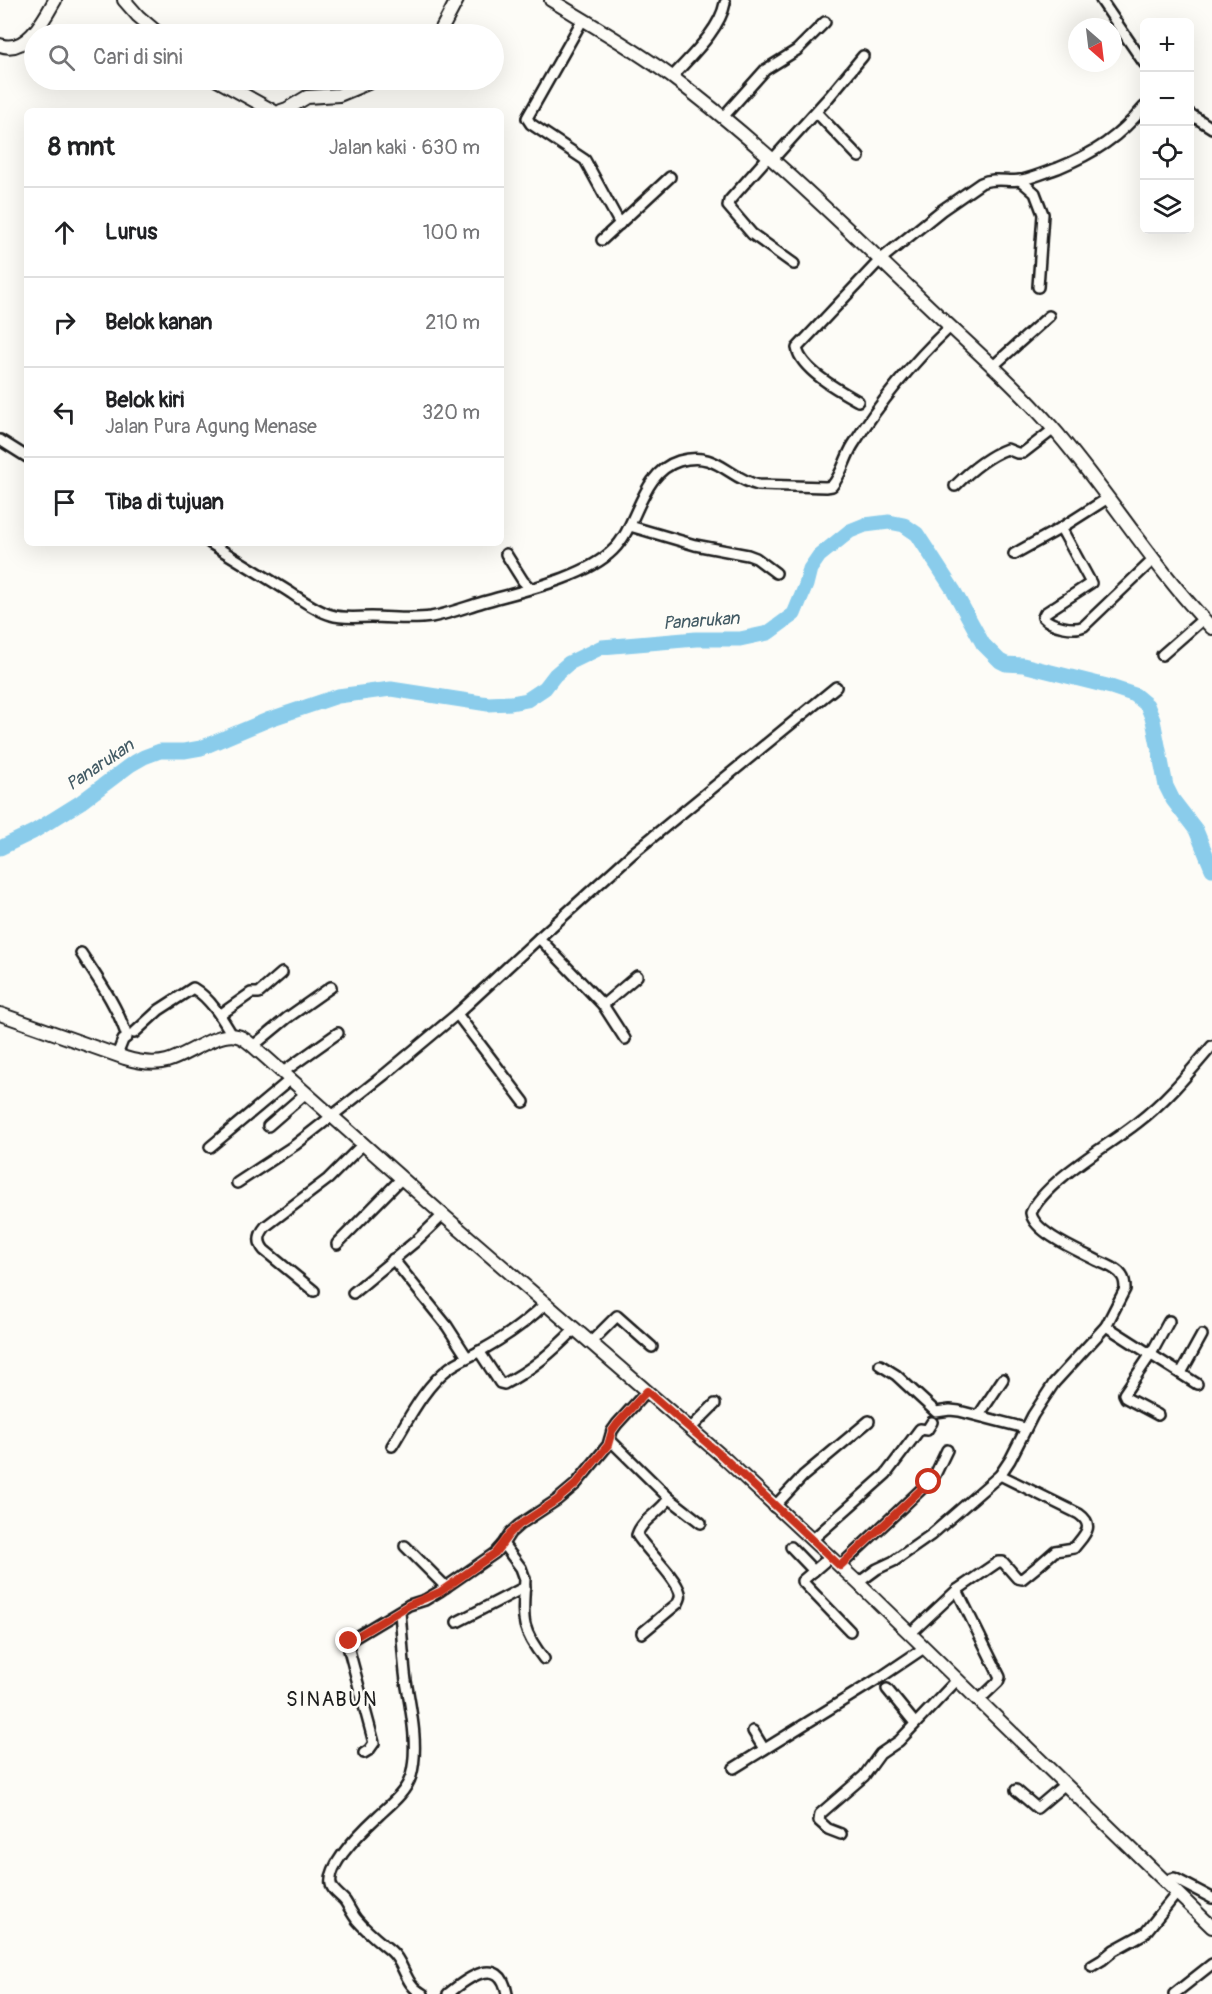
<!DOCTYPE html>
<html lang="id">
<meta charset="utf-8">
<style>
body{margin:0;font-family:Pangolin,sans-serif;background:#f6f6f6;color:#202124}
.controls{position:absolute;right:18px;top:18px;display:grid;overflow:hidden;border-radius:9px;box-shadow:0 6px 24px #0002}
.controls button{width:54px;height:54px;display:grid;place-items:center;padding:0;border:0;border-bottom:2px solid #e0e0e0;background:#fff;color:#202124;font:30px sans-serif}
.compass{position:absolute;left:1068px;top:18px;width:54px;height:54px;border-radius:50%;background:#fff;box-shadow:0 6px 24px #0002;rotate:152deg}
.stop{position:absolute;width:18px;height:18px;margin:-14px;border:4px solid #c8321e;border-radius:50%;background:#fff}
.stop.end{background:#c8321e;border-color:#fff;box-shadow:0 2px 6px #0008}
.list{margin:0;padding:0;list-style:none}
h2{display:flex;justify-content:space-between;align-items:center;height:78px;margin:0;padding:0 24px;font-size:26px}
h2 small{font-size:20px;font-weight:400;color:#757577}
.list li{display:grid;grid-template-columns:39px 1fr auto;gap:18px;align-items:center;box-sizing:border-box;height:90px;padding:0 24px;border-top:2px solid #e0e0e0}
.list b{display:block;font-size:22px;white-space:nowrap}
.list p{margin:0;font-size:20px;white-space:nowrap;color:#757577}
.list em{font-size:20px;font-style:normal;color:#757577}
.icon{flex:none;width:33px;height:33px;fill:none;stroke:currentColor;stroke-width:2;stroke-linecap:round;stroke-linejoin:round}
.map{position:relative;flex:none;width:1212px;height:1994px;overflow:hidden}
.search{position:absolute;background:#fff;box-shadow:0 6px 24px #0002;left:24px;top:24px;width:480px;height:66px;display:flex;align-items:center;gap:15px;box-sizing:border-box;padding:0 21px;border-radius:33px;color:#757577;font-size:22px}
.panel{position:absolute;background:#fff;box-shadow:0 6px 24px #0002;left:24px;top:108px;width:480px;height:438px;border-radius:9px}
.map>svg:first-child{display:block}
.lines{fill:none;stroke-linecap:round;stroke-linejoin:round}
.river{stroke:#8acceb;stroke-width:15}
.street-casing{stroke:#1c1c1c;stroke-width:14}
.secondary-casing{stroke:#1c1c1c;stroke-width:16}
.street{stroke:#fdfcf7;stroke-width:9}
.secondary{stroke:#fdfcf7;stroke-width:12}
.route{stroke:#c8321e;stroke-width:8}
.labels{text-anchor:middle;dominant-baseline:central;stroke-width:4.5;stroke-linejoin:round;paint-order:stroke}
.water-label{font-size:18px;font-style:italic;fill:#425a64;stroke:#fdfcf7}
.quarter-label{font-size:20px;letter-spacing:1.5px;fill:#1c1c1c;stroke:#fdfcf7}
</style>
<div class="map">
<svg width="1212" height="1994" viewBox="0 0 1212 1994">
<rect width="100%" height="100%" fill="#fdfcf7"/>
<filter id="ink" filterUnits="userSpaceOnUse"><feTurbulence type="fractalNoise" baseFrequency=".0167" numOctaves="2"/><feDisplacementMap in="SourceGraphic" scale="12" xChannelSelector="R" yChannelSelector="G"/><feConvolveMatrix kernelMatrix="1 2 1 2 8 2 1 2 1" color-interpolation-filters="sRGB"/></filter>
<g filter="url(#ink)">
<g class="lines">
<path class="river" d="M0,848l33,-16 48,-30 49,-37 14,-8 16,-6h24l17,-3 69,-29 68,-23 53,-7 97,15 23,-1 16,-3 18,-12 10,-13 14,-12 33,-16 94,-8h44l28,-6 26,-19 12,-29 4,-16 9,-13 31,-25 15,-6 24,-3 15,3 13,9 37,57 29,53 17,17 6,3 17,1 88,22 24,8 12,10 6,15 13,66 7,14 23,30 16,39"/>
<defs>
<g id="street">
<path d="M1101,0l43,63"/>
<path d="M583,19l-56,99 4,6 54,36 35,64"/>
<path d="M672,77c18,-20 48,-47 53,-74"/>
<path d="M816,112l43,45"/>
<path d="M1190,114l22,14"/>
<path d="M723,117l42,-47 32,-20 28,-28"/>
<path d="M769,156l-40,45 -1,5 24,28 42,30"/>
<path d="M773,159l56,-62 34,-41"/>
<path d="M1020,180l15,13 8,21 -5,73"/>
<path d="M602,240l68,-63"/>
<path d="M992,367l57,-51"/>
<path d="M858,401c-18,-10 -57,-31 -61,-53l83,-88 62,-50 39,-27c13,-6 27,-1 41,-3 13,-3 24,-8 36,-12 37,-15 61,-31 86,-61"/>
<path d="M0,440l27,17"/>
<path d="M955,486c14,-14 33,-30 52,-37l10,4h6l31,-24"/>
<path d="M630,526l65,19 53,10 8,3 20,15"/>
<path d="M1061,528l30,55 -46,30 -2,4c8,9 31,14 41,9l69,-66"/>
<path d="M210,543c27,17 54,33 81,50 12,8 26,18 40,22 12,4 27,2 40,2 20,0 40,3 60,0 17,-3 35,-10 52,-15 38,-11 102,-24 130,-52 26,-25 27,-77 66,-89 38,-11 48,17 79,24l68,2 6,-1c10,-12 13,-28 21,-41 27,-43 60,-83 97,-118"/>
<path d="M506,554l17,27 7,7"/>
<path d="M1014,554l47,-26 47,-30"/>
<path d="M1162,655l41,-36"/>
<path d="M539,938l94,-85 203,-166"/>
<path d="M81,953c17,26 37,54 46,84l-4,3 -6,15"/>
<path d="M603,1005l34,-29"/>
<path d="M457,1014l67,88"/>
<path d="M220,1015l31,-22h8l23,-20"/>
<path d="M134,1033l25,-23 34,-22c17,10 29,30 39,47"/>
<path d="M253,1046l34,-28 44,-31"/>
<path d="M283,1072l55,-39"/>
<path d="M268,1126l38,-33"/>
<path d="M210,1147l81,-68"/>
<path d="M237,1183l58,-38 89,-70 73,-61 82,-76 64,67 22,34"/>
<path d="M337,1244l64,-65"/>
<path d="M393,1259l54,67 20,31"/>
<path d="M314,1291l-50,-41c-7,-9 -5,-16 2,-24l62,-47 34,-34"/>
<path d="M353,1293l63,-52 27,-26"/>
<path d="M1106,1326l91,58"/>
<path d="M591,1342l26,-26 35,31"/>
<path d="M479,1351l21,32 4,1c29,-15 48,-32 71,-55"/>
<path d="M880,1365l16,10 40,37 14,-2 9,1 66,17"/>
<path d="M1181,1373l21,-38"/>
<path d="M979,1415l24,-36"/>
<path d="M1158,1415l-32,-17 -2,-4 27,-40 18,-33"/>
<path d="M691,1428l24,-24"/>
<path d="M610,1440l59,58c-8,14 -27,21 -32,37 9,15 39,42 43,58 1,4 0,6 -2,10l-36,30"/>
<path d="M392,1446c16,-26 32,-59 57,-78 10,-7 22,-12 33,-18 23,-13 45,-28 64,-47"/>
<path d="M669,1498l32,25"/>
<path d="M774,1507l29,-31 66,-55"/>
<path d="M812,1540l74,-66 34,-45 7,1 5,-8"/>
<path d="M503,1544l18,24 4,11c-2,39 -6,48 19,80"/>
<path d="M405,1546l41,41"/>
<path d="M791,1547l23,24"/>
<path d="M830,1557l-28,24 48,50"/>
<path d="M840,1566l89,-84 6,-7 12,-25"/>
<path d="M858,1583l19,-14 17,-8 37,-26 69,-60 10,-15 23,-45 21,-32 52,-57 19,-37c0,-4 0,-9 -3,-13 -5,-8 -16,-11 -24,-15 -17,-9 -64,-28 -67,-48 14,-32 78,-68 106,-90 29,-22 52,-50 75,-77"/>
<path d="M957,1590l43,87 -2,5 -20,19"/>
<path d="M400,1612c2,23 3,46 6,69 5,29 13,66 5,95 -5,16 -20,28 -32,39 -14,13 -52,49 -48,69 1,7 9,11 14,17 4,6 7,13 12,19 10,12 22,21 34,31 14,12 13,34 32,43"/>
<path d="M457,1622l68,-35"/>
<path d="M910,1634l47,-44 41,-28h5l14,16 5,1 16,-13 17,-15 19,-3c10,-13 22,-22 5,-34l-79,-39"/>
<path d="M887,1689l27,33"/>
<path d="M753,1731l11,18"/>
<path d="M364,1753l5,-3 5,-7 -25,-93v-9l60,-36 16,-5 15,-9 55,-38 8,-9 7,-11 9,-8 38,-25 19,-16 32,-39 4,-14 5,-7 30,-33"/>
<path d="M734,1768l147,-91 43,-29"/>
<path d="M1016,1790l21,18 27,-23"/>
<path d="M841,1834l-13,-5 -9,-8 1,-7 44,-38 16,-22 19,-13 58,-61"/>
<path d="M1166,1883l4,-4 4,-1 38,20"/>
<path d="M1092,1966l10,-6 12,-10 31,-17 32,-40"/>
<path d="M448,1994c18,-15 52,-41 59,0"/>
<path d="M1174,1994l38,-30"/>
</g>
<g id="secondary">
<path d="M124,0l14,16 21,18"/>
<path d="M551,0c41,25 82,48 121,77 87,65 165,142 244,217 45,44 94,85 135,132 57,65 101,140 161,202"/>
<path d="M439,34l18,-34"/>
<path d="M0,45c26,10 45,-27 55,-45"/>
<path d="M217,80l56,31"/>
<path d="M281,111l6,-2 20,-12 32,-2 36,-15"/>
<path d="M0,1014l125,44c13,4 27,7 42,3 19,-5 51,-30 70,-25 6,1 11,6 16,10l190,169 280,242 135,126 354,344"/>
</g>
</defs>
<use href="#street" class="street-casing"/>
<use href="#secondary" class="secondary-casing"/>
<use href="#street" class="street"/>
<use href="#secondary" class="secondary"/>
</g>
</g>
<g class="lines" filter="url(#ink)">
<path class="route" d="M349,1641l60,-36 31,-13 55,-39 15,-20 9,-8 38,-25 19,-16 32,-39 4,-14 5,-7 30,-33 76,66 117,109 89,-84"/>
</g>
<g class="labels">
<g class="water-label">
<text transform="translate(701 621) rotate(-4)">Panarukan</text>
<text transform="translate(100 765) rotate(-34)">Panarukan</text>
</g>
<g class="quarter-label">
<text x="332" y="1699">SINABUN</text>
</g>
</g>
</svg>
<div class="controls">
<button>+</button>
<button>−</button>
<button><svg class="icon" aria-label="locate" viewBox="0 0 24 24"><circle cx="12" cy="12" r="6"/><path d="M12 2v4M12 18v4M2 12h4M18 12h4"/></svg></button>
<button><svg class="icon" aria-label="layers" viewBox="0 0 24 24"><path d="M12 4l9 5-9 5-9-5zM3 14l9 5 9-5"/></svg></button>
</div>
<svg class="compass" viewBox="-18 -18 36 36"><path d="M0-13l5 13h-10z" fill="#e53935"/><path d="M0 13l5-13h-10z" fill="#757577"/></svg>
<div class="stop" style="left:929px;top:1482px"></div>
<div class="stop end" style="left:349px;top:1641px"></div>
<div class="search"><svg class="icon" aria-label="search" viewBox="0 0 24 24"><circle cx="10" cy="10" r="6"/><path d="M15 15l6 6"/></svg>Cari di sini</div>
<section class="panel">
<h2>8 mnt<small>Jalan kaki · 630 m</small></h2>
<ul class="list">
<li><svg class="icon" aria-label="ahead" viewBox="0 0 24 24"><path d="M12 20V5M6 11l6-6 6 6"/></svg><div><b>Lurus</b></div><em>100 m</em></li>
<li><svg class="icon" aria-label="right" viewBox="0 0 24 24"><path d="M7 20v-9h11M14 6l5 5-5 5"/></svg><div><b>Belok kanan</b></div><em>210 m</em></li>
<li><svg class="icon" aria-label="left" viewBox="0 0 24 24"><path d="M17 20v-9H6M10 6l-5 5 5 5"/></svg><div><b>Belok kiri</b><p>Jalan Pura Agung Menase</p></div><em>320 m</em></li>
<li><svg class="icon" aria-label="arrive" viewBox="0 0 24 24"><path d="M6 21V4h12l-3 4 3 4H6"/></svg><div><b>Tiba di tujuan</b></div></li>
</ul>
</section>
</div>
